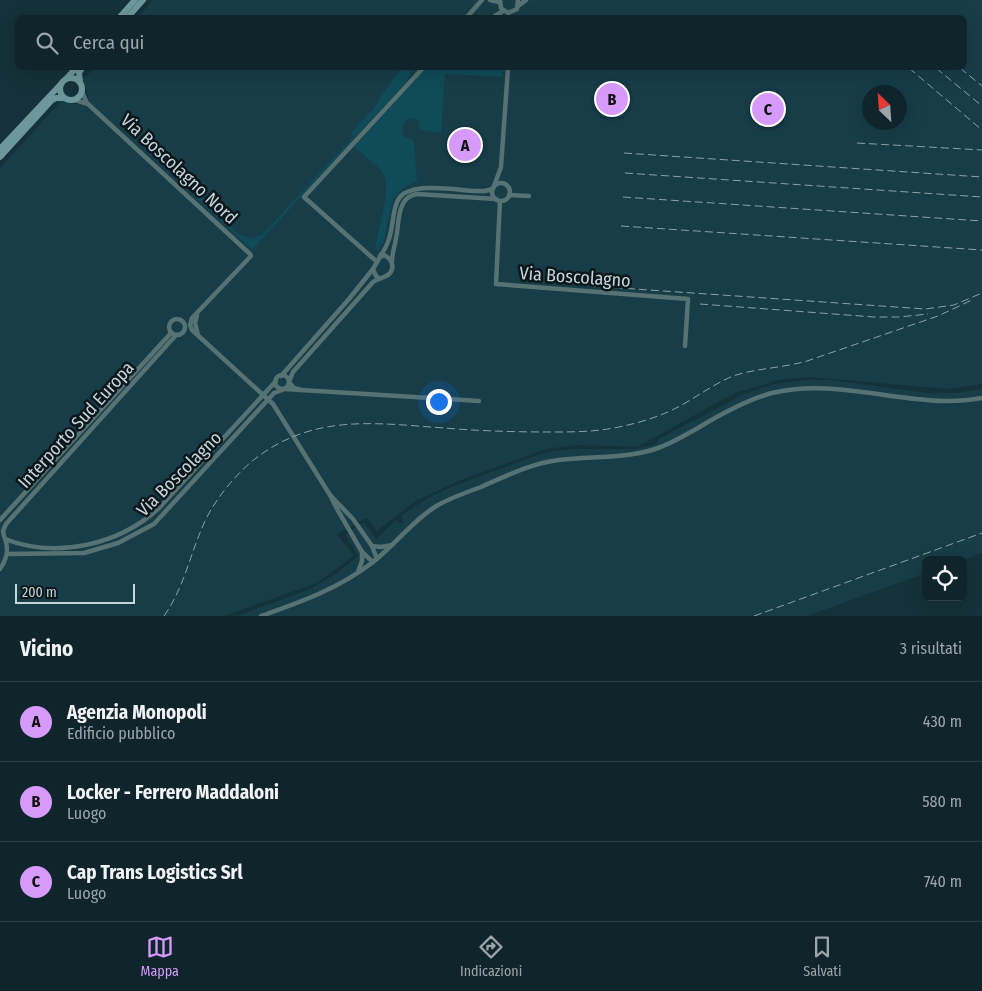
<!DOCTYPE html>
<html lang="it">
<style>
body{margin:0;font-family:"Fira Sans Condensed",sans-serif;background:#192d33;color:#f1f3f6}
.controls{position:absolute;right:15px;bottom:15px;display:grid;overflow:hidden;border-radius:8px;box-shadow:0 5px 20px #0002}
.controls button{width:45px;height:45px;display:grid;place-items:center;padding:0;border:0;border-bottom:1px solid #304247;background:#10252b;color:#f1f3f6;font:25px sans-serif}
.compass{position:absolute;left:862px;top:85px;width:45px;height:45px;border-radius:50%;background:#10252b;box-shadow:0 5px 20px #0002;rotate:335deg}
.scale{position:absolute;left:15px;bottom:12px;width:120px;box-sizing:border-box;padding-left:5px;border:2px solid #c5d5da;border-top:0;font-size:14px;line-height:18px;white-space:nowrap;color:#c5d5da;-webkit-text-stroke:4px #0b171b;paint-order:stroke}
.you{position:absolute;left:438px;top:401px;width:18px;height:18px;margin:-12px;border:4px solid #fff;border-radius:50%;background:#1a73e8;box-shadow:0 0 0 8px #1a73e833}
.badge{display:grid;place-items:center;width:32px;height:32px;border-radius:50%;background:#d69bfa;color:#111;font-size:16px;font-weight:700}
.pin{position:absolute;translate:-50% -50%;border:2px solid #fff;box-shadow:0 1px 5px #0006}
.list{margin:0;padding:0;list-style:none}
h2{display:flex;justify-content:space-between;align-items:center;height:65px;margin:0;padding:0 20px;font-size:21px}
h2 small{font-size:16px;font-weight:400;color:#9ca5a9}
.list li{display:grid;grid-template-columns:32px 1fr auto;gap:15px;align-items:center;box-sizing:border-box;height:80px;padding:0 20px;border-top:1px solid #304247}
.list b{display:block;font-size:19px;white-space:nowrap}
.list p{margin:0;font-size:16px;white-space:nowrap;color:#9ca5a9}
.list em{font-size:16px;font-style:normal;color:#9ca5a9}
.icon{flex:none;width:28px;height:28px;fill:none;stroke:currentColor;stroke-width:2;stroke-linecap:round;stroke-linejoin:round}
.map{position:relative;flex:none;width:982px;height:616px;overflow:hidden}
.search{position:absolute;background:#10252b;box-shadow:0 5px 20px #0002;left:15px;right:15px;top:15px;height:55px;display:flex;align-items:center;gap:12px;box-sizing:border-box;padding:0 18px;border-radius:8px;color:#9ca5a9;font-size:19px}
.sheet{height:305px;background:#10252b}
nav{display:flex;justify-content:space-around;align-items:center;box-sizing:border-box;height:70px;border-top:1px solid #304247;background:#10252b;font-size:14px;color:#9ca5a9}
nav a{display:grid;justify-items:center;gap:2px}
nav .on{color:#d69bfa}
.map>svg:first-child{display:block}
.built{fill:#173d48;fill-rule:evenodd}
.green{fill:#104b59}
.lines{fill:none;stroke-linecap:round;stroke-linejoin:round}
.street{stroke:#577273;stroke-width:4.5}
.secondary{stroke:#6d989b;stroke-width:6}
.rail{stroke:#8da1a7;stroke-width:1;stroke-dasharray:8 4;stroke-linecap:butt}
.labels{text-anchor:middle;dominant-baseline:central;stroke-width:5;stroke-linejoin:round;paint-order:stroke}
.street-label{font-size:18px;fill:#c5d5da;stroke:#0b171b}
</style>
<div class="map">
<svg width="982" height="616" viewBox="0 0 982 616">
<rect width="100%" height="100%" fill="#153139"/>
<g class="built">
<path d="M153,0h829v384l-35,5 -137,-12 -31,3 -44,13 -98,54 -61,-2 -29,4 -86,31 -45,21 -39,30 -10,-13 -30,16 17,22 -37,27 -93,33h-224v-448l61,-67 24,4 4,-4 -6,-22 11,-11h870v-50l-826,-1zM870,92h30v30h-30z"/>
<path d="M804,380h28l94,13h30l26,-4v164l-19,7h-37v13l-119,43h-570l73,-27 27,-16 21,-17 -13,-22 19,-12 12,17 20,-19 5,4 3,-2 -3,-6 4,-3 23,-15 23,-11 86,-32 16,-4 19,-2h61l12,-2 10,-3 5,-6 84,-44 30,-10z"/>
</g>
<g class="green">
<path d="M402,68h3l5,3v4l-5,8 -153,167 -59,-55 13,-15 -4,15c5,10 31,36 40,41 7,3 14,2 20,-1l92,-99 -3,-3 22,-24 21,-32z"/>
<path d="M426,68h77l-1,9 -57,-3 -4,59 -21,-3 -2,-10 -4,-2c-10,1 -14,9 -11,18l11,5 3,40 -14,7 -10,11 -10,45h-2l-2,7 -4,-3c3,-17 17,-60 8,-74 -6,-10 -19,-19 -29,-27z"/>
</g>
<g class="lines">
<g class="street">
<path d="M490,0l9,2"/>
<path d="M500,0l1,8 7,5 9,-4 1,-9"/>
<path d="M518,6l8,-6"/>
<path d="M466,18l16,-18"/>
<path d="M492,18l11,-7"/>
<path d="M82,92l5,11"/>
<path d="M75,100l13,4 162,150 1,2 -59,62 -2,7 2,5 81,74 57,91"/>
<circle cx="501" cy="192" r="9"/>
<path d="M494,186l7,-19 7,-99"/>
<path d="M509,195l20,1"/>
<path d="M500,201l-4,83 192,15 -3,47"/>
<path d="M380,256c9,-11 11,-23 13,-37 1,-7 2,-16 7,-22 13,-15 57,-7 75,-6h10l8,-2"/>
<path d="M376,261l-72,-64 119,-129"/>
<path d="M392,261c0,-8 3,-15 4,-23 3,-11 1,-26 8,-36 3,-5 8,-7 13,-8l79,5"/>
<path d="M197,315l-2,8 3,12"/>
<circle cx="177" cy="327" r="8"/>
<circle cx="282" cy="382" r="7"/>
<path d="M281,376l68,-77 24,-30"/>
<path d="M284,389l17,1 -7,-2 -5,-6 4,-10 80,-90c4,-3 10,-4 15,-7 8,-7 4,-16 -4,-20l-4,2 -7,12 3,7 3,2"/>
<path d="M301,390l178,11"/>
<path d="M0,520l171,-187"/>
<path d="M4,536l-1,-5 3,-7 170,-189"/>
<path d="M5,539c51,20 114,6 154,-31l117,-127"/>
<path d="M372,546l5,13"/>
<path d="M362,552l11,10"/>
<path d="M7,554l77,-1 34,-10 36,-19 120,-131 8,-3"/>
<path d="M0,569c7,-10 9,-19 5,-31"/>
<path d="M358,572l4,-11v-9l-26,-45 -6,-12 23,24 19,27 9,1 11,-2"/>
<path d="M261,616c40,-14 79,-28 112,-54 23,-18 40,-42 65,-57 13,-7 29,-13 43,-18 25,-11 51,-24 78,-27 31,-4 62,-1 93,-10 16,-4 31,-14 46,-22 23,-14 48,-28 74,-35 70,-17 140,18 210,5"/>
</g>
<g class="secondary">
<path d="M119,18l16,-18"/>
<path d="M127,18l16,-18"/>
<circle cx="71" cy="89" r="11"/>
<path d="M67,78l9,-10"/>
<path d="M80,81l-1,-8 3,-5"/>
<path d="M0,149l61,-65"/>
<path d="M0,157l52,-57 4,-2h8"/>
</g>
<g class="rail">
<path d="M909,68l73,62"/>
<path d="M936,68l46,38"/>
<path d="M960,68l22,18"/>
<path d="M857,143l125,7"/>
<path d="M624,153l358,24"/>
<path d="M625,173l357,24"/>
<path d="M623,197l359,24"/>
<path d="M621,226l361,24"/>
<path d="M591,286l334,23 29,-4 28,-12"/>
<path d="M700,304l174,13h25l29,-3"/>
<path d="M164,616c22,-31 27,-68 44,-101 11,-20 26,-38 43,-53 60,-49 122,-39 193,-34 36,3 71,4 107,4 19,0 38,0 57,-3 24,-4 50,-11 72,-23 18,-10 34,-22 53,-30 24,-8 50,-8 74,-15l131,-45 34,-16"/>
<path d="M754,616l228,-83"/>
</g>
</g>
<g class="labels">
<g class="street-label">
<text transform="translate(179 169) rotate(43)">Via Boscolagno Nord</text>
<text transform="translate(575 277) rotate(4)">Via Boscolagno</text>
<text transform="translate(76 425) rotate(-48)">Interporto Sud Europa</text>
<text transform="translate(179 474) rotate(-45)">Via Boscolagno</text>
</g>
</g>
</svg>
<div class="controls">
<button><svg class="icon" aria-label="locate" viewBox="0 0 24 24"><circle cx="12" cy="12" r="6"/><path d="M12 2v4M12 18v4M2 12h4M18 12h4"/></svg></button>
</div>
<svg class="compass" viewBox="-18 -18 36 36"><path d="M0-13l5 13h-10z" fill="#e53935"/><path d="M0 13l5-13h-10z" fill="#9ca5a9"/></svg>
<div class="scale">200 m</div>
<div class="you"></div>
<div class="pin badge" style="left:465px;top:145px">A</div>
<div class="pin badge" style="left:612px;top:99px">B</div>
<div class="pin badge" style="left:768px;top:109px">C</div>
<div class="search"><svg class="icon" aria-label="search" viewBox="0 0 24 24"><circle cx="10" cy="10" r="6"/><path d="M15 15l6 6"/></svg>Cerca qui</div>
</div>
<section class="sheet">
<h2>Vicino<small>3 risultati</small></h2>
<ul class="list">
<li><span class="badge">A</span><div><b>Agenzia Monopoli</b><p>Edificio pubblico</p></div><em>430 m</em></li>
<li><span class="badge">B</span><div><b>Locker - Ferrero Maddaloni</b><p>Luogo</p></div><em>580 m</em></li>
<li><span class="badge">C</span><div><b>Cap Trans Logistics Srl</b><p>Luogo</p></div><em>740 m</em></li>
</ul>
</section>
<nav>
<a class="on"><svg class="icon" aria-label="map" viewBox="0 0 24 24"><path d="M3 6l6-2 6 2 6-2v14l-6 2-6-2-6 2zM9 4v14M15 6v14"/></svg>Mappa</a>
<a><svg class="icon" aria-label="directions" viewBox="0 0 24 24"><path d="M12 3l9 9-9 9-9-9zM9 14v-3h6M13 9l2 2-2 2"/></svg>Indicazioni</a>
<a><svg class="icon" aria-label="saved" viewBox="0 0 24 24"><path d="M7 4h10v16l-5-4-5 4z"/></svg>Salvati</a>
</nav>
